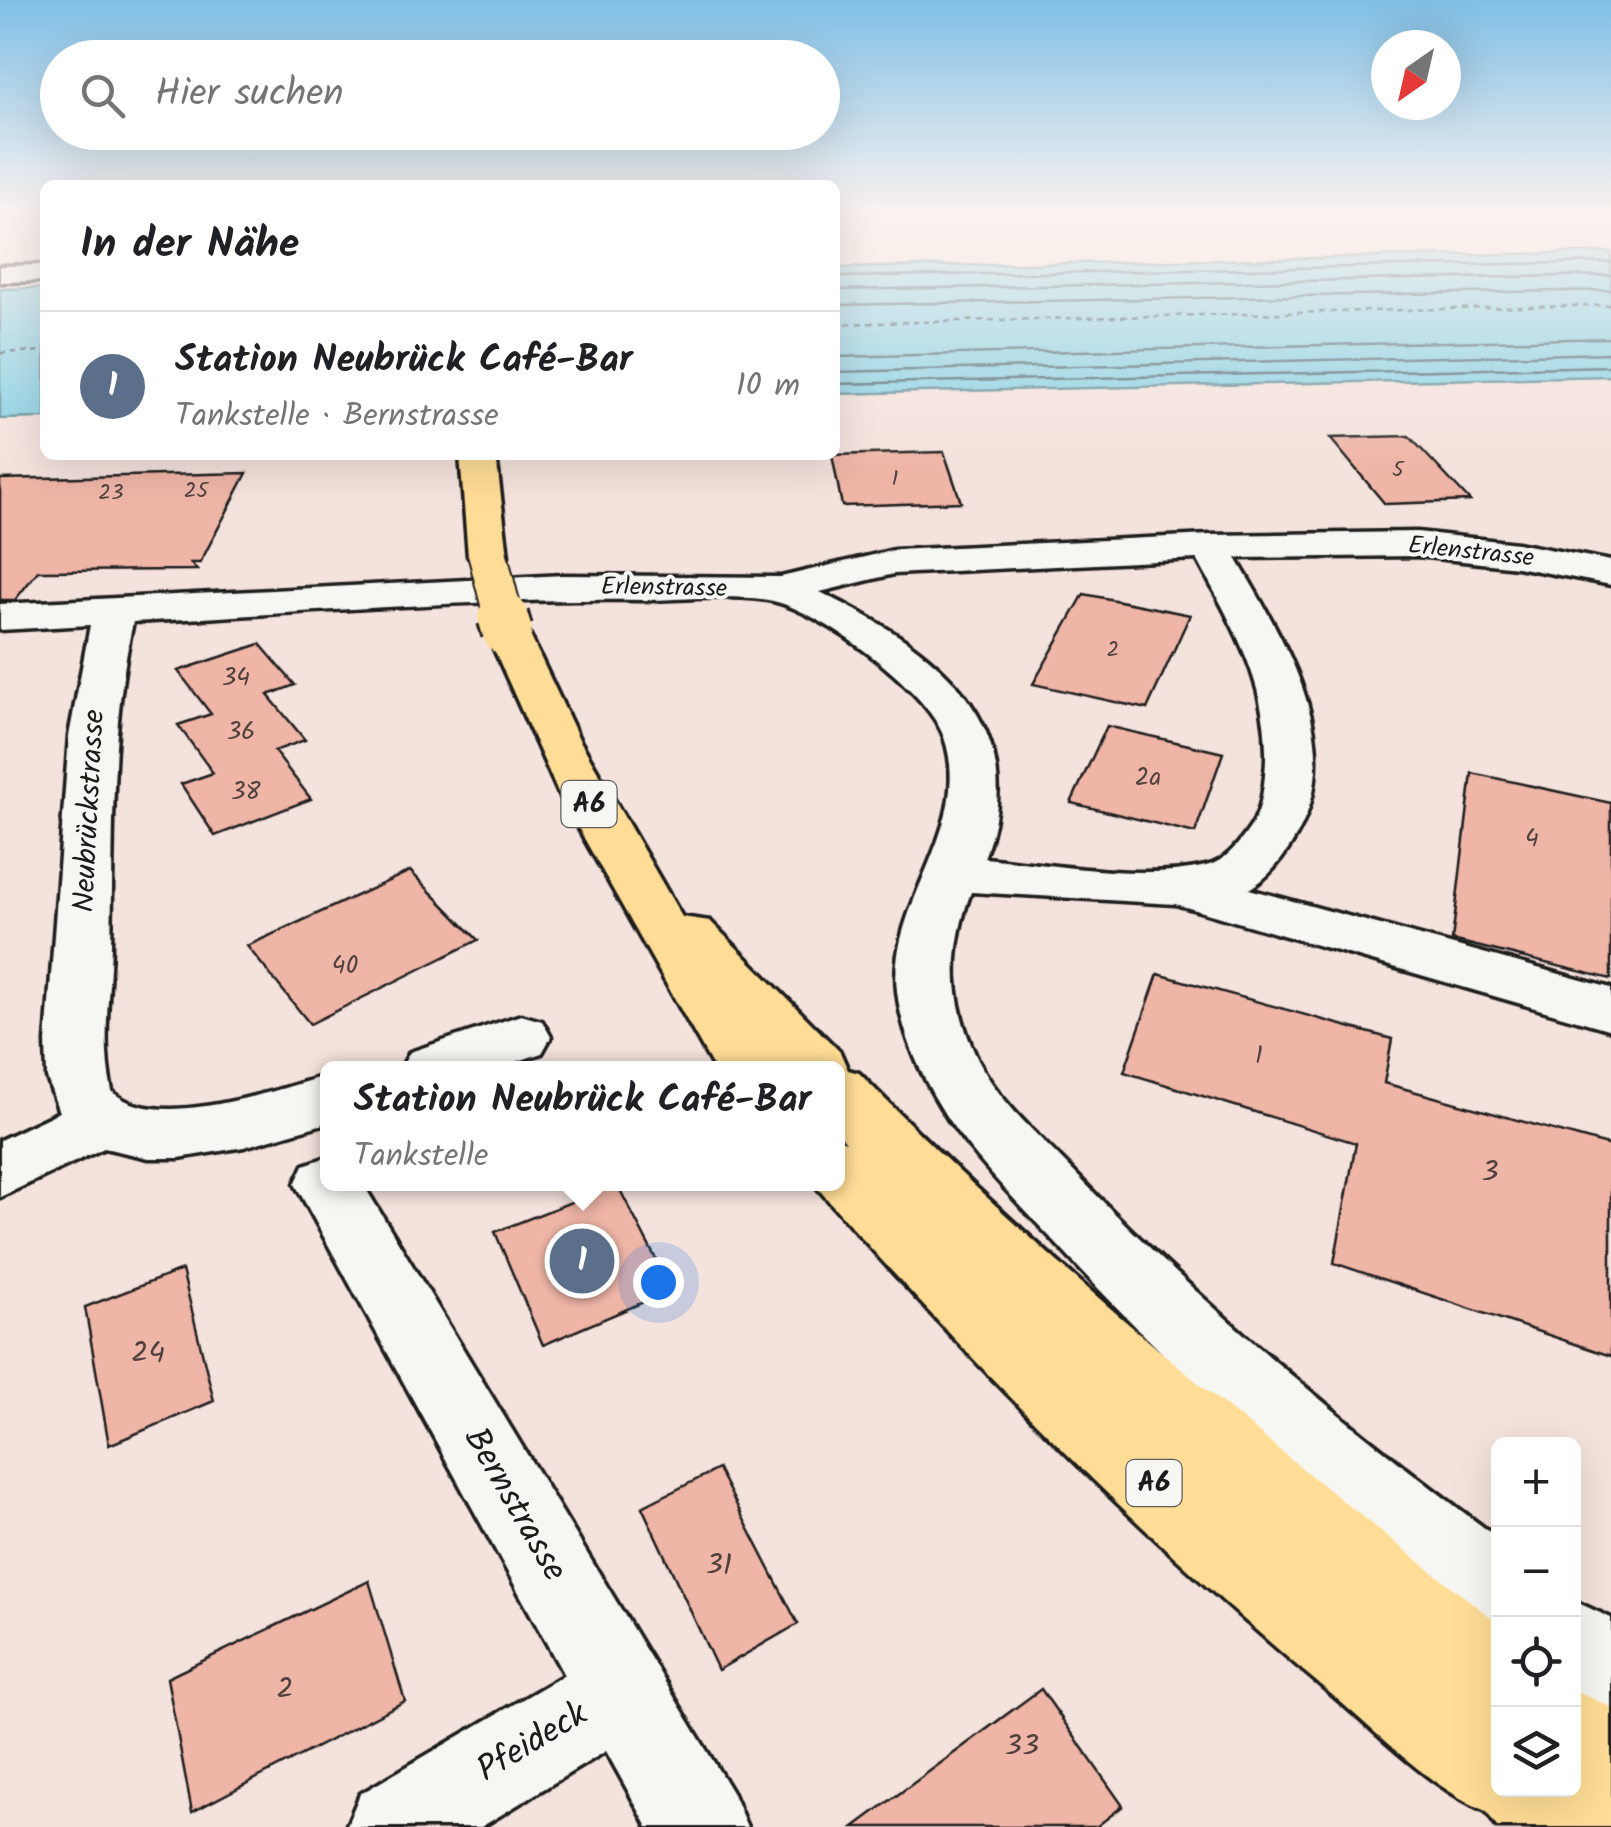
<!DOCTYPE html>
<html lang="de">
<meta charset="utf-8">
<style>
body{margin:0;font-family:Kalam,sans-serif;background:#f6f6f6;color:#202124}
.controls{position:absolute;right:30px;bottom:30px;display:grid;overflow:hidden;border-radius:15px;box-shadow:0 10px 40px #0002}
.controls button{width:90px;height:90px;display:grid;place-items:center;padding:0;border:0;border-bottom:2px solid #e0e0e0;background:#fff;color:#202124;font:50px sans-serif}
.compass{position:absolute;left:1371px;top:30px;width:90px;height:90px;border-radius:50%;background:#fff;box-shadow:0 10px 40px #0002;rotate:214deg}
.you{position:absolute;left:658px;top:1282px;width:35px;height:35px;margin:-25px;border:8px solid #fff;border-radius:50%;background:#1a73e8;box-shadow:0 0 0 15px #1a73e833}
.badge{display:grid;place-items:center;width:65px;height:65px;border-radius:50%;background:#1f6fb2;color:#fff;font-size:32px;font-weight:700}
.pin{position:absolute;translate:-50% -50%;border:5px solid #fff;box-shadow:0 2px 10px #0006}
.popup{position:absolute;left:320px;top:1061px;width:525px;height:130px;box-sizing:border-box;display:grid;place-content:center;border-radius:15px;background:#fff;filter:drop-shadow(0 2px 8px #0005);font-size:32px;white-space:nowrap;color:#757577}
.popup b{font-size:38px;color:#202124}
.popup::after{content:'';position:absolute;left:50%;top:100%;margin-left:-20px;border:20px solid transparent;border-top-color:#fff}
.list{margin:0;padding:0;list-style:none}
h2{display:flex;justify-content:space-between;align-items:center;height:130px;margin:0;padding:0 40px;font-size:42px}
h2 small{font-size:32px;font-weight:400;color:#757577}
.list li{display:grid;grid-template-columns:65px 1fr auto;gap:30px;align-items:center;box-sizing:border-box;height:150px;padding:0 40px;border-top:2px solid #e0e0e0}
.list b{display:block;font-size:38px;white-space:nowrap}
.list p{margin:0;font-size:32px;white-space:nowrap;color:#757577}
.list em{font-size:32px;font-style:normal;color:#757577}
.icon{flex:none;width:55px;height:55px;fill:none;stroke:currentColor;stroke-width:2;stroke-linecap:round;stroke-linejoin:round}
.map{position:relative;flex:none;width:1611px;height:1827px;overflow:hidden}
.search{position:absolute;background:#fff;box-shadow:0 10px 40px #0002;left:40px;top:40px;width:800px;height:110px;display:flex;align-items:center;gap:25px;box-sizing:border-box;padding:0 35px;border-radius:55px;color:#757577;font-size:38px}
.panel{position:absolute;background:#fff;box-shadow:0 10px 40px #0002;left:40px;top:180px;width:800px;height:280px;border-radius:15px}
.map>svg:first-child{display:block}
.water{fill:#85d1e5;stroke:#5b8995;stroke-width:2.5}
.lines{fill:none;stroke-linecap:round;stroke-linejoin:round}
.shore{stroke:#46646c;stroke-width:2.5}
.ferry{stroke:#415b62;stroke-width:2.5;stroke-dasharray:6 5;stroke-linecap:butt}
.building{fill:#efb5a7;stroke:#1c1c1c;stroke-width:2.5}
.minor-casing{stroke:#1c1c1c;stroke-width:7}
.highway-casing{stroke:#1c1c1c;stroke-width:7}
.minor{fill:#f6f6f2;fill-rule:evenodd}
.highway{fill:#ffdd96;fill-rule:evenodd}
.highway-bridge-far1-casing{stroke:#1c1c1c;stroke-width:42;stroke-linecap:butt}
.highway-bridge-casing{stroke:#1c1c1c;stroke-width:55;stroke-linecap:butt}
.highway-bridge-far1{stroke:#ffdd96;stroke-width:38}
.highway-bridge{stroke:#ffdd96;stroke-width:49}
.labels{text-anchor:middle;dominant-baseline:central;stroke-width:8;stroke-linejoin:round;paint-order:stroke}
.far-number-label{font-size:22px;fill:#51423f}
.far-street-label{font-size:25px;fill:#1c1c1c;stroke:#f6f6f2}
.number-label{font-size:25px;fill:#51423f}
.shield{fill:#f6f6f2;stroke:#5d5d5c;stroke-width:2.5}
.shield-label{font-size:28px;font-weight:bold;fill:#1c1c1c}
.street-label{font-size:30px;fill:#1c1c1c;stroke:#f6f6f2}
.near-number-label{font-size:30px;fill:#51423f}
.near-street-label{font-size:35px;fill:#1c1c1c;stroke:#f6f6f2}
</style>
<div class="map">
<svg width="1611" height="1827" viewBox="0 0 1611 1827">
<rect width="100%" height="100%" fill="#f4e2dc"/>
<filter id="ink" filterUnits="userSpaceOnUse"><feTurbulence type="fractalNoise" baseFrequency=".01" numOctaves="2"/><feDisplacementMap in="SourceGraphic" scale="20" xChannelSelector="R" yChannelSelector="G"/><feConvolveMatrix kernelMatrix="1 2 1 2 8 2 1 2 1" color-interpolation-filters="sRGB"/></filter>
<g filter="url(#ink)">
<g class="water">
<path d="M1611,252v124l-776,18v-126z"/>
<path d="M45,288v130l-45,1v-130z"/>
</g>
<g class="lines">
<g class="shore">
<path d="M835,277l776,-15"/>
<path d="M835,290l776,-15"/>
<path d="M835,305l776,-15"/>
<path d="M835,357l776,-19"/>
<path d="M835,372l776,-19"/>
<path d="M835,384l776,-18"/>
</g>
<g class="ferry">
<path d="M835,324l776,-19"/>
<path d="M0,353l45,-2"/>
</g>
</g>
<g class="building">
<path d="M1409,436l61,65 -85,3 -55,-66z"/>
<path d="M944,452l17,50 -119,4 -10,-51z"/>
<path d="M247,473l-47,90h-9l6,7 -159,1 -23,29h-15v-121z"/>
<path d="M1084,594l106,21 -43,94 -114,-25z"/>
<path d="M260,644l35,41 -27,10 37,45 -31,11 37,48 -96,37 -34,-52 32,-11 -35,-48 33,-11 -33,-43z"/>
<path d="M1107,726l116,27 -28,80 -124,-30z"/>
<path d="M1472,773l139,30v176l-159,-39z"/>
<path d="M410,871l68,69 -168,84 -63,-78z"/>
<path d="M1158,974l234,65 -8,44 227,63v210l-277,-93 22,-120 -232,-71z"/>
<path d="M617,1184l55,106 -129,55 -48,-113z"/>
<path d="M182,1270l32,131 -105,44 -24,-138z"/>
<path d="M718,1469l80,155 -80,46 -76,-163z"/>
<path d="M369,1581l36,120 -213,111 -25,-134z"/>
<path d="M1041,1689l82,117 -27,21h-242z"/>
</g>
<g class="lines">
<defs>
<g id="minor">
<path d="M45,265v16l-45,1v-16z"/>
<path d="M1417,532l100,11 94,18v24l-94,-18 -100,-11 -181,2c49,84 118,191 55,287 -11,17 -23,33 -42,44l362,99v42l-436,-126 -204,-12c-22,59 -21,111 7,168 21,42 62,77 94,110 129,135 276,257 426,368v93c-58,-22 -108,-73 -154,-113 -103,-88 -203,-181 -294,-281 -34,-36 -71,-74 -100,-115 -25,-38 -48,-85 -53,-131 -10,-89 78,-163 47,-254 -17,-48 -122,-125 -171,-136 -37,-8 -94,-1 -132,-1 -169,-2 -339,13 -508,22 -24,107 -19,215 -22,323 -1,48 -10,98 1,146 42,42 165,-1 215,-16v48l-83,24 -65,11h-30l-45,-10 -104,49v-57l59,-28 -12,-34 -1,-36 23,-306 21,-111 -90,5v-26l564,-29 217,2 113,-27 316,-15zM1197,559c38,71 76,133 68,216 -2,20 -5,41 -18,57 -10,14 -23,30 -41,34 -64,15 -156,-2 -222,-8 52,-137 -53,-213 -164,-266l74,-18z"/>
<path d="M521,1015l21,6 9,16 -9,16 -44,15h-97l9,-16z"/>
<path d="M327,1157v27h36l370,610 14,33h-99l-42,-76 -125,76h-135l14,-33 204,-119 -269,-491 9,-19z"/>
<path d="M1574,1601l37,17v97l-37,-18z"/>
</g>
<g id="highway">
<path d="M460,455h36l12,101 -6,8h-28l-6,-8z"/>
<path d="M507,618l15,4 6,9 51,108 103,178 28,4 130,131 8,18 11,3c198,202 417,377 639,550v167h76v-100l37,17v120h-114l-11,-16c-57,-24 -108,-78 -156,-118 -187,-155 -357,-327 -516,-509h23v-45l9,3 -9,-11v-63h-122l-4,-5 -153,-271 -72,-161 6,-9z"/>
</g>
</defs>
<use href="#minor" class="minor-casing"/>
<use href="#highway" class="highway-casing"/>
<use href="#minor" class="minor"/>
<use href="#highway" class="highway"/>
<defs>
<path id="highway-bridge-far1" d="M488,556l16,63"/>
<path id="highway-bridge" d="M503,617l4,14"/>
</defs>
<use href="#highway-bridge-far1" class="highway-bridge-far1-casing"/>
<use href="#highway-bridge" class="highway-bridge-casing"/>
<use href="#highway-bridge-far1" class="highway-bridge-far1"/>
<use href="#highway-bridge" class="highway-bridge"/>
</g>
</g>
<linearGradient id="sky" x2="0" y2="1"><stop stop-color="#80c0e7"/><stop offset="0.45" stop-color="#faf2ef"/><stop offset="1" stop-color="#faf2ef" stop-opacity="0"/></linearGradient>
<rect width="1611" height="468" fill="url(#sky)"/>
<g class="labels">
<g class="far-number-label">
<text x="1398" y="470">5</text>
<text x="895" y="479">1</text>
<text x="196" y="491">25</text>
<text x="111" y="493">23</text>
<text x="1113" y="650">2</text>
</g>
<g class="far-street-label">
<text transform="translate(1471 552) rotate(6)">Erlenstrasse</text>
<text transform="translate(664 588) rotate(1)">Erlenstrasse</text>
</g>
<g class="number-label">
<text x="236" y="678">34</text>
<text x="241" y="732">36</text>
<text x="1148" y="778">2a</text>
<text x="246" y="792">38</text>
<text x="1532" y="839">4</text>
<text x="345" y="966">40</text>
<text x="1259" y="1056">1</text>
</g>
<g class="shield">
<rect x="561.5" y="781" width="55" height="46" rx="8"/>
<rect x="1126.5" y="1460" width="55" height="46" rx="8"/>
</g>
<g class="shield-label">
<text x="589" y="804">A6</text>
<text x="1154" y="1483">A6</text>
</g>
<g class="street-label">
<text transform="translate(90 811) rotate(-87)">Neubrückstrasse</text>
</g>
<g class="near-number-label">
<text x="1490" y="1173">3</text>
<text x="148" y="1354">24</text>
<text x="719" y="1566">31</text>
<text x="285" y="1690">2</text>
<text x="1022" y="1747">33</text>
</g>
<g class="near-street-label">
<text transform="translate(514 1505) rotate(60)">Bernstrasse</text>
<text transform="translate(533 1743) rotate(-31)">Pfeideck</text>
</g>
</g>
</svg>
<div class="controls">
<button>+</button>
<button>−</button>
<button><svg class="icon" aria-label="locate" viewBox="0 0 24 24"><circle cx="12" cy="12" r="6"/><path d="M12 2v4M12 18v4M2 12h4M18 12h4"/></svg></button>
<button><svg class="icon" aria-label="layers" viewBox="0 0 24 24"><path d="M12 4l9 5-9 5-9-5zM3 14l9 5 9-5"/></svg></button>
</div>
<svg class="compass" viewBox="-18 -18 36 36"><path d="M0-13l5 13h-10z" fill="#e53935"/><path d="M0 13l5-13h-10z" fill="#757577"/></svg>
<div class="you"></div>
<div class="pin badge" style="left:582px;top:1261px;background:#5c6f8a">1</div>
<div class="popup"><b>Station Neubrück Café-Bar</b>Tankstelle</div>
<div class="search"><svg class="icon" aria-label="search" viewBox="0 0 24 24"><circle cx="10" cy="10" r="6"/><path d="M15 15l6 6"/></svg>Hier suchen</div>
<section class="panel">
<h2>In der Nähe<small></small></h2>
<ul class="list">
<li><span class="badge" style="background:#5c6f8a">1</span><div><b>Station Neubrück Café-Bar</b><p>Tankstelle · Bernstrasse</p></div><em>10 m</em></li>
</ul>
</section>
</div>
